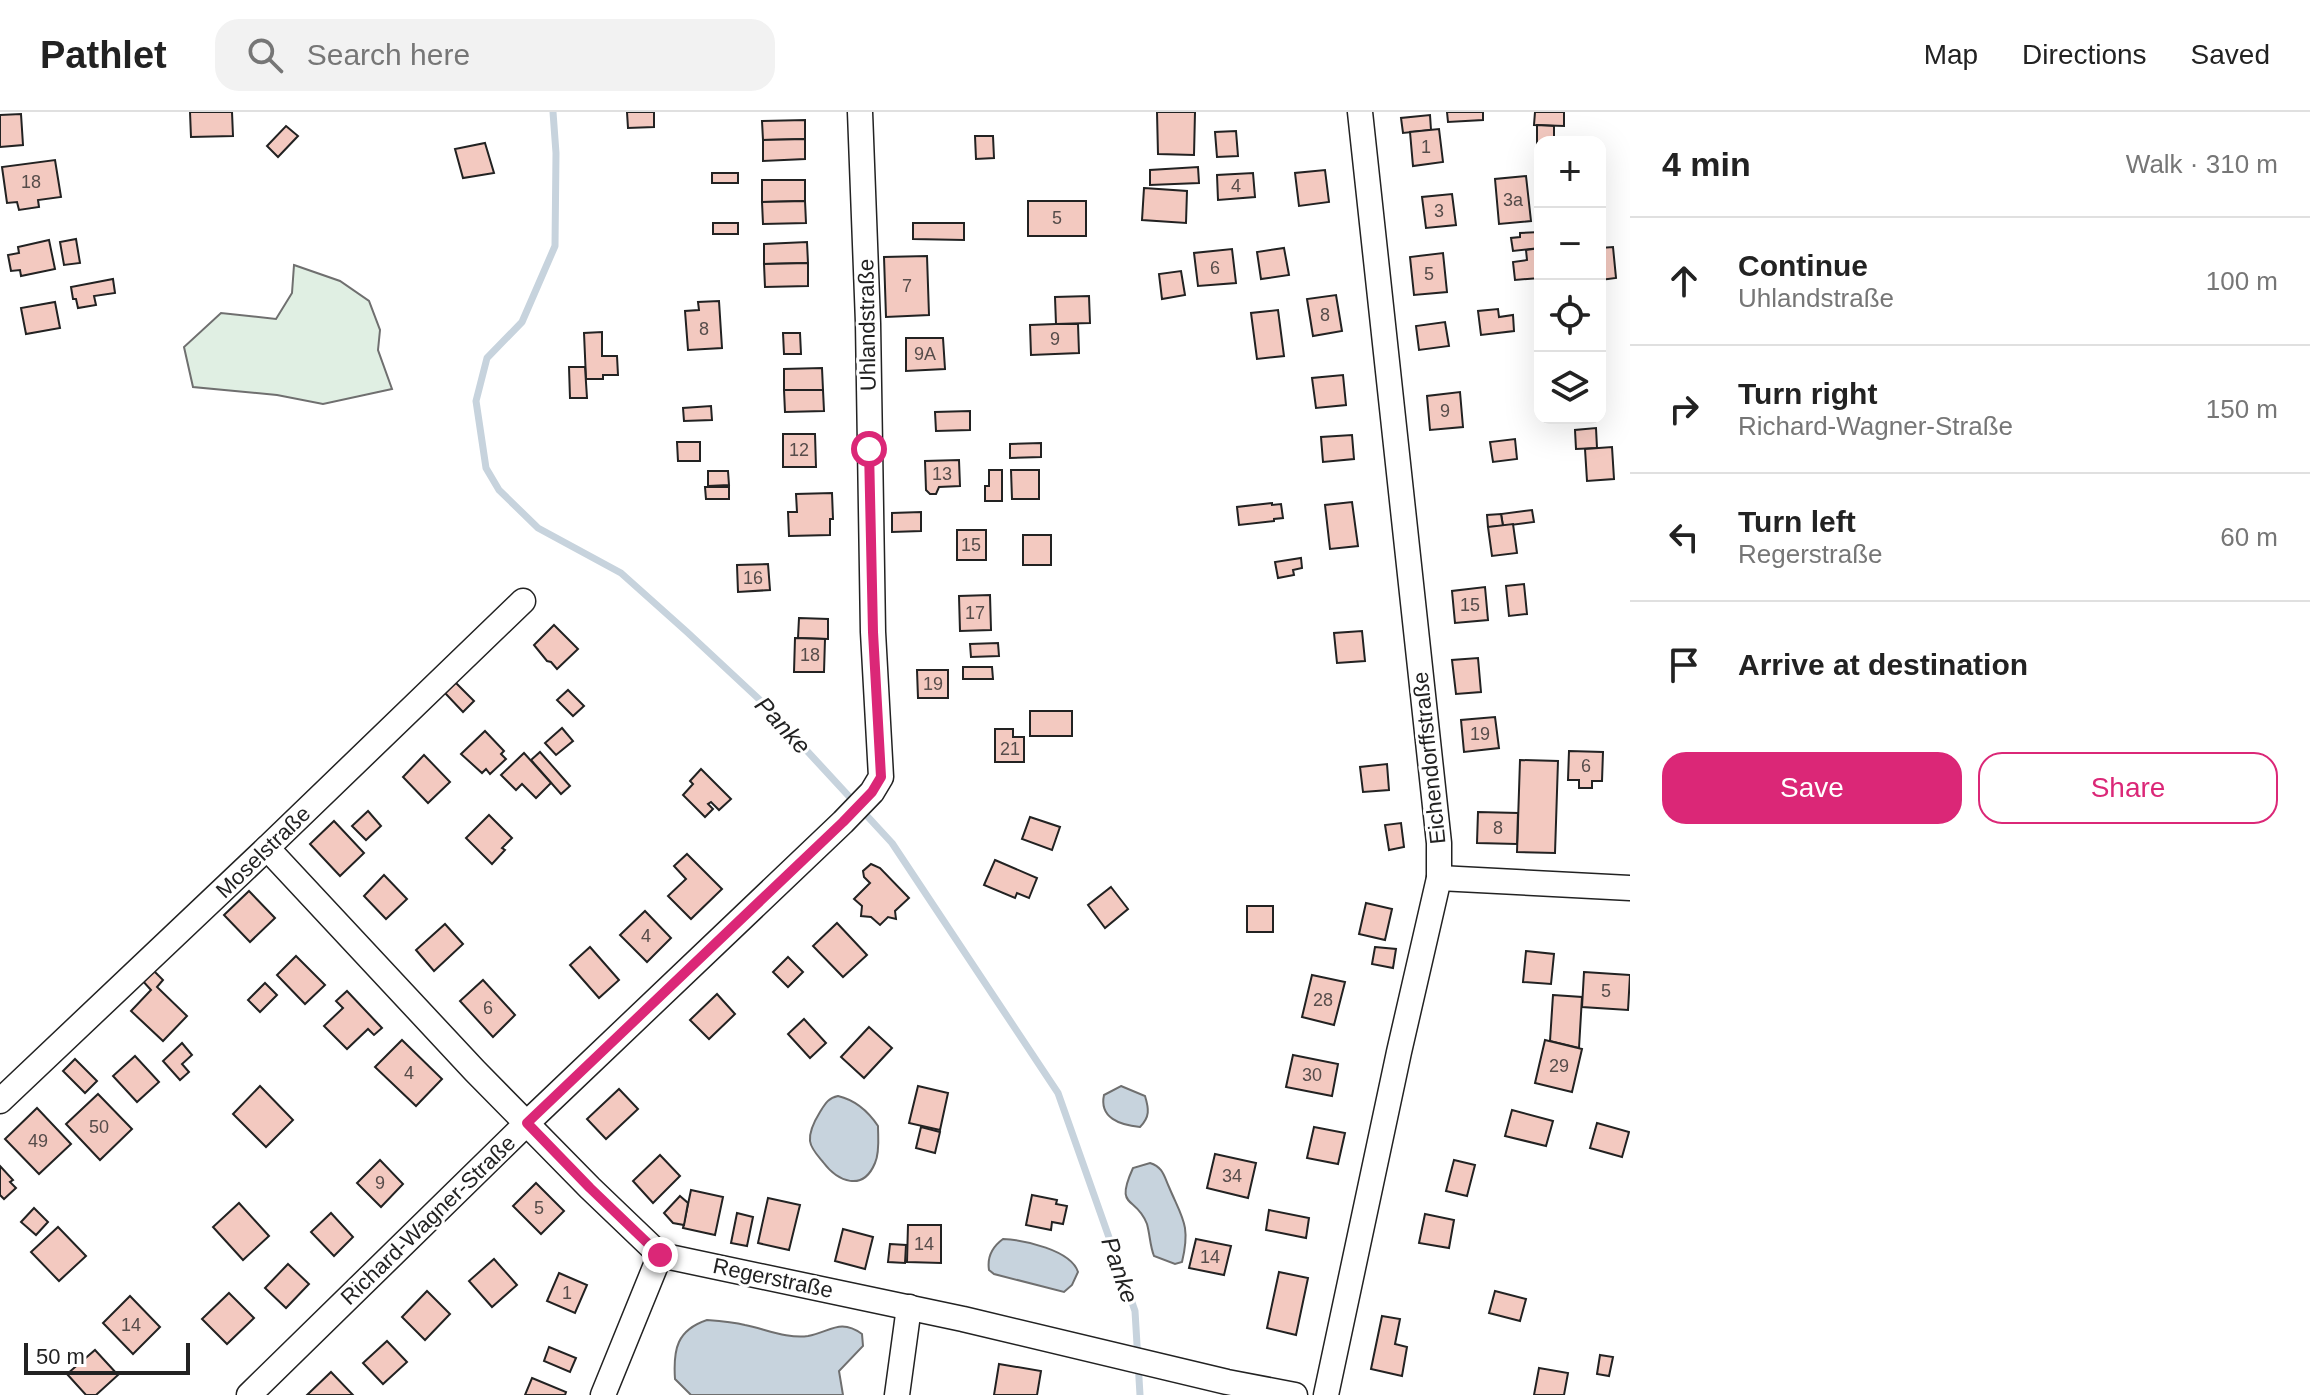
<!DOCTYPE html>
<meta charset="utf-8">
<style>
body{margin:0;font-family:Arial,sans-serif;background:#f2f2f2;color:#222}
.controls{position:absolute;right:24px;top:24px;display:grid;overflow:hidden;border-radius:16px;box-shadow:0 8px 32px #0002}
.controls button{width:72px;height:72px;display:grid;place-items:center;padding:0;border:0;border-bottom:2px solid #e0e0e0;background:#fff;color:#222;font:40px sans-serif}
.scale{position:absolute;left:24px;bottom:20px;width:166px;box-sizing:border-box;padding-left:8px;border:4px solid #222;border-top:0;font-size:22px;line-height:28px;white-space:nowrap;color:#222;-webkit-text-stroke:6px #fff;paint-order:stroke}
.stop{position:absolute;width:24px;height:24px;margin:-18px;border:6px solid #db2777;border-radius:50%;background:#fff}
.stop.end{background:#db2777;border-color:#fff;box-shadow:0 2px 8px #0008}
.list{margin:0;padding:0;list-style:none}
h2{display:flex;justify-content:space-between;align-items:center;height:104px;margin:0;padding:0 32px;font-size:34px}
h2 small{font-size:26px;font-weight:400;color:#767676}
.list li{display:grid;grid-template-columns:52px 1fr auto;gap:24px;align-items:center;box-sizing:border-box;height:128px;padding:0 32px;border-top:2px solid #e0e0e0}
.list b{display:block;font-size:30px;white-space:nowrap}
.list p{margin:0;font-size:26px;white-space:nowrap;color:#767676}
.list em{font-size:26px;font-style:normal;color:#767676}
.actions{display:flex;gap:16px;padding:24px 32px}
.actions a{flex:1;padding:18px 0;border:2px solid #db2777;border-radius:24px;text-align:center;font-size:28px;color:#db2777}
.actions .main{background:#db2777;color:#fff}
.icon{flex:none;width:44px;height:44px;fill:none;stroke:currentColor;stroke-width:2;stroke-linecap:round;stroke-linejoin:round}
.map{position:relative;flex:none;width:1630px;height:1283px;overflow:hidden}
header{display:flex;align-items:center;gap:48px;box-sizing:border-box;height:112px;padding:0 40px;background:#fff;border-bottom:2px solid #e0e0e0}
header strong{font-size:38px}
nav{display:flex;gap:44px;margin-inline-start:auto;font-size:28px}
.search{width:560px;height:72px;background:#f2f2f2;display:flex;align-items:center;gap:20px;box-sizing:border-box;padding:0 28px;border-radius:24px;color:#767676;font-size:30px}
main{display:flex}
aside{flex:1;background:#fff}
.map>svg:first-child{display:block}
.green{fill:#e0efe3;stroke:#6f6f6f;stroke-width:2}
.water{fill:#c7d3dd;stroke:#6f6f6f;stroke-width:2}
.lines{fill:none;stroke-linecap:round;stroke-linejoin:round}
.stream{stroke:#c7d3dd;stroke-width:7}
.building{fill:#f3c9c0;stroke:#222;stroke-width:2}
.minor-casing{stroke:#222;stroke-width:27}
.minor{stroke:#fff;stroke-width:24}
.route{stroke:#db2777;stroke-width:10}
.labels{text-anchor:middle;dominant-baseline:central;stroke-width:6;stroke-linejoin:round;paint-order:stroke}
.number-label{font-size:18px;fill:#564c4a}
.street-label{font-size:22px;fill:#222;stroke:#fff}
.water-label{font-size:24px;font-style:italic;fill:#222;stroke:#fff}
</style>
<header>
<strong>Pathlet</strong>
<div class="search"><svg class="icon" aria-label="search" viewBox="0 0 24 24"><circle cx="10" cy="10" r="6"/><path d="M15 15l6 6"/></svg>Search here</div>
<nav><a>Map</a><a>Directions</a><a>Saved</a></nav>
</header>
<main>
<div class="map">
<svg width="1630" height="1283" viewBox="0 0 1630 1283">
<rect width="100%" height="100%" fill="#fff"/>
<path class="green" d="M294,153l46,16 29,20 11,29 -2,20 14,39 -69,15 -46,-9 -84,-8 -9,-40 37,-34 55,6 16,-26z"/>
<g class="water">
<path d="M1121,974l24,10c4,13 5,21 -5,31 -20,-2 -41,-9 -36,-32z"/>
<path d="M838,984c17,4 30,15 40,30 0,11 2,26 -3,37 -12,29 -37,19 -52,-1 -5,-6 -12,-13 -13,-21 -1,-10 5,-21 10,-29 5,-8 8,-14 18,-16z"/>
<path d="M1150,1051c13,4 14,13 19,24 13,31 22,38 13,75l-7,2 -21,-8c-4,-10 -4,-21 -7,-32 -11,-29 -33,-14 -14,-56z"/>
<path d="M1003,1127c21,1 68,11 75,33l-6,13 -8,7 -70,-18 -5,-4c-2,-13 3,-23 14,-31z"/>
<path d="M707,1208c13,1 26,2 38,5 20,4 43,14 63,11 22,-4 32,-18 54,-2l1,12 -24,25 4,24h-152l-16,-16c-2,-30 2,-49 32,-59z"/>
</g>
<g class="lines">
<path class="stream" d="M553,0l3,41 -1,93 -33,76 -35,36 -11,43 10,67 13,22 39,38 83,45 66,59 74,69 131,142 166,250 77,218 5,84"/>
</g>
<g class="building">
<path d="M190,0h42l1,24 -42,1z"/>
<path d="M627,0h27v15l-26,1z"/>
<path d="M1157,0h38l-1,43 -36,-1z"/>
<path d="M1447,0h36v8l-35,2z"/>
<path d="M1535,0h29v14l-30,-1z"/>
<path d="M21,2l2,31 -23,2v-32z"/>
<path d="M1430,3l1,15 -28,3 -2,-15z"/>
<path d="M805,8v19l-42,1 -1,-19z"/>
<path d="M1537,13l17,1v16h-14v10h-3z"/>
<path d="M286,14l12,10 -20,21 -11,-11z"/>
<path d="M1439,17l4,33 -30,4 -3,-34z"/>
<path d="M1236,19l2,25 -21,1 -2,-25z"/>
<path d="M975,24h18l1,22 -18,1z"/>
<path d="M805,27v20l-42,2v-21z"/>
<path d="M485,31l9,30 -31,5 -8,-29z"/>
<path d="M55,48l6,37 -23,3 1,7 -20,3 -2,-8 -10,1 -5,-36z"/>
<path d="M1198,55l1,16 -49,2v-15z"/>
<path d="M1325,58l4,32 -30,4 -4,-33z"/>
<rect x="712" y="61" width="26" height="10"/>
<path d="M1253,61l2,24 -37,3 -1,-25z"/>
<path d="M1526,64l5,45 -32,3 -4,-45z"/>
<path d="M762,68h43v21l-43,1z"/>
<path d="M1144,76l43,3 -1,32 -44,-3z"/>
<path d="M1452,82l4,31 -30,3 -4,-31z"/>
<path d="M805,89l1,22 -43,1 -1,-22z"/>
<rect x="1028" y="89" width="58" height="35"/>
<rect x="713" y="111" width="25" height="11"/>
<path d="M913,111h51v17l-51,-1z"/>
<path d="M1540,120v16l-27,3 -2,-13 9,-1v-4z"/>
<path d="M76,127l4,24 -16,2 -4,-23z"/>
<path d="M49,128l6,29 -34,7 -1,-6 -9,1 -3,-16 11,-2 -1,-6z"/>
<path d="M807,130l1,21 -44,1v-20z"/>
<path d="M1613,135l3,31 -16,2v-32z"/>
<path d="M1284,136l5,27 -28,4 -4,-27z"/>
<path d="M1540,136v30l-25,2 -2,-18 14,-2 -1,-10z"/>
<path d="M1232,137l4,34 -38,3 -4,-33z"/>
<path d="M1443,141l4,39 -33,3 -4,-38z"/>
<path d="M927,144l2,59 -43,2 -2,-60z"/>
<path d="M808,151v23l-43,1 -1,-23z"/>
<path d="M1181,159l4,24 -23,4 -3,-25z"/>
<path d="M113,167l2,14 -21,3 2,9 -18,3 -2,-9h-3l-2,-12z"/>
<path d="M1336,183l6,36 -29,5 -6,-37z"/>
<path d="M1089,184l1,27 -34,1 -1,-27z"/>
<path d="M719,189l3,47 -34,2 -3,-39 14,-1 -1,-8z"/>
<path d="M55,190l5,26 -34,6 -5,-26z"/>
<path d="M1498,197l1,8 14,-2 1,16 -33,4 -3,-24z"/>
<path d="M1278,198l6,46 -27,3 -6,-46z"/>
<path d="M1445,210l4,24 -30,4 -3,-24z"/>
<path d="M1056,212h22l1,29 -48,2 -1,-30z"/>
<path d="M602,220v24h15l1,19h-15v4h-17l-2,-46z"/>
<path d="M783,221h17l1,21h-17z"/>
<path d="M906,226h37l2,31 -39,2z"/>
<path d="M569,255h16l2,31h-17z"/>
<path d="M822,256l1,22h-39v-21z"/>
<path d="M1343,263l3,30 -30,3 -4,-30z"/>
<path d="M784,278h39l1,21 -39,1z"/>
<path d="M1460,280l3,35 -33,3 -3,-34z"/>
<path d="M711,294l1,14 -28,1 -1,-13z"/>
<path d="M970,299v19l-34,1 -1,-19z"/>
<path d="M1596,316l1,20 -21,1 -1,-19z"/>
<path d="M783,322h32l1,33h-33z"/>
<path d="M1352,323l2,24 -31,3 -2,-25z"/>
<path d="M1515,327l2,20 -24,3 -3,-20z"/>
<path d="M677,330h23v19h-22z"/>
<path d="M1041,331v14l-31,1v-14z"/>
<path d="M1612,335l2,32 -27,2 -2,-32z"/>
<path d="M959,348l1,26 -21,1 -3,7h-6l-4,-4 -1,-29z"/>
<path d="M989,358h13v31h-17v-15h4z"/>
<path d="M1011,358h28v29h-27z"/>
<path d="M708,359h20l1,14 -21,1z"/>
<path d="M705,375h24v12h-23z"/>
<path d="M832,381l1,26h-3v16l-41,1 -1,-24h9l-1,-18z"/>
<path d="M1352,390l6,44 -28,3 -5,-44z"/>
<path d="M1272,391v2l9,-1 2,14 -9,1v2l-35,4 -2,-18z"/>
<path d="M1532,398l2,12 -31,4 -2,-12z"/>
<path d="M921,400v19l-29,1v-19z"/>
<path d="M1501,402l2,12 -15,1 -1,-12z"/>
<path d="M1513,412l4,29 -25,3 -4,-29z"/>
<rect x="957" y="418" width="29" height="30"/>
<rect x="1023" y="423" width="28" height="30"/>
<path d="M1301,446l1,10 -9,2 1,5 -16,3 -3,-16z"/>
<path d="M768,452l2,26 -32,2 -1,-27z"/>
<path d="M1524,472l3,30 -18,2 -3,-30z"/>
<path d="M1485,475l3,33 -33,3 -3,-32z"/>
<path d="M990,483l1,35 -31,1 -1,-35z"/>
<path d="M799,506l29,1v20l-30,-1z"/>
<path d="M554,513l24,24 -21,20 -6,-7 -4,-1 -13,-16z"/>
<path d="M1362,519l3,30 -28,2 -3,-30z"/>
<path d="M795,526l30,1 -1,33h-30z"/>
<path d="M998,531l1,13 -28,1 -1,-13z"/>
<path d="M1478,546l3,34 -25,2 -4,-34z"/>
<path d="M963,555h29l1,12h-30z"/>
<path d="M917,558h31v28h-30z"/>
<path d="M455,570l19,19 -11,11 -18,-19z"/>
<path d="M568,578l16,16 -11,10 -16,-16z"/>
<rect x="1030" y="599" width="42" height="25"/>
<path d="M1495,605l4,31 -35,4 -3,-32z"/>
<path d="M562,616l11,13 -17,14 -11,-12z"/>
<path d="M995,617h18v8h11v25h-29z"/>
<path d="M485,619l19,20 -3,3 5,5 -16,15 -4,-5 -4,4 -21,-19z"/>
<path d="M1569,639l34,1 -1,29h-10v7h-13v-8h-11z"/>
<path d="M540,640l30,34 -9,8 -30,-34z"/>
<path d="M524,641l27,30 -15,15 -14,-14 -6,6 -15,-15z"/>
<path d="M424,643l26,27 -22,21 -25,-26z"/>
<path d="M1520,648l38,1 -3,92 -38,-1z"/>
<path d="M1387,652l2,26 -26,2 -3,-25z"/>
<path d="M701,657l30,30 -12,11 -8,-8 -3,2 5,5 -8,8 -22,-22 10,-11 -3,-3z"/>
<path d="M368,699l13,15 -15,14 -14,-14z"/>
<path d="M1478,700l40,1 -1,31 -40,-1z"/>
<path d="M489,703l23,23 -10,10 3,2 -13,14 -26,-26z"/>
<path d="M1030,705l30,10 -8,23 -30,-11z"/>
<path d="M334,709l30,32 -24,23 -30,-32z"/>
<path d="M1401,711l3,24 -15,3 -4,-25z"/>
<path d="M687,742l35,35 -31,30 -23,-23 18,-17 -12,-13z"/>
<path d="M995,748l42,18 -8,20 -12,-5 -2,5 -31,-13z"/>
<path d="M871,752l9,4 29,30 -14,13 1,8 -8,-2 -8,8 -9,-8 -10,-1 1,-10 -8,-7 16,-16 -6,-6 -1,-6z"/>
<path d="M384,763l23,24 -21,20 -22,-23z"/>
<path d="M1111,775l17,22 -23,19 -17,-23z"/>
<path d="M249,779l26,27 -25,24 -26,-27z"/>
<path d="M1366,791l26,6 -7,31 -26,-6z"/>
<rect x="1247" y="794" width="26" height="26"/>
<path d="M645,799l26,27 -24,24 -27,-27z"/>
<path d="M837,811l30,32 -24,22 -30,-31z"/>
<path d="M445,812l18,20 -29,27 -18,-21z"/>
<path d="M590,835l29,33 -20,18 -29,-33z"/>
<path d="M1375,835l21,2 -3,19 -21,-4z"/>
<path d="M1526,839l28,3 -3,30 -28,-2z"/>
<path d="M296,844l29,29 -20,19 -28,-29z"/>
<path d="M788,845l15,15 -15,15 -15,-15z"/>
<path d="M151,856l12,12 -6,7 30,29 -24,25 -32,-30 20,-21 -10,-11z"/>
<path d="M1584,860l46,3 -2,35 -46,-3z"/>
<path d="M1312,863l33,7 -11,43 -32,-8z"/>
<path d="M483,868l32,35 -22,22 -33,-36z"/>
<path d="M265,871l12,12 -17,17 -12,-12z"/>
<path d="M347,879l35,37 -8,7 -6,-6 -21,20 -23,-23 19,-18 -7,-7z"/>
<path d="M717,882l18,20 -26,25 -19,-19z"/>
<path d="M1553,883l29,2 -3,51 -29,-7z"/>
<path d="M804,907l22,24 -16,15 -22,-24z"/>
<path d="M869,915l23,21 -28,30 -23,-21z"/>
<path d="M402,928l40,39 -26,27 -41,-39z"/>
<path d="M1545,928l37,9 -10,43 -37,-9z"/>
<path d="M182,931l10,12 -10,9 7,8 -9,8 -17,-19z"/>
<path d="M1293,943l45,9 -6,32 -46,-9z"/>
<path d="M135,944l24,26 -22,20 -24,-26z"/>
<path d="M75,947l22,22 -12,12 -22,-22z"/>
<path d="M260,974l33,34 -27,27 -33,-33z"/>
<path d="M918,974l30,7 -8,37 -31,-7z"/>
<path d="M619,977l19,20 -32,30 -19,-20z"/>
<path d="M98,982l34,35 -32,31 -34,-36z"/>
<path d="M37,996l34,36 -32,30 -34,-35z"/>
<path d="M1512,998l41,11 -7,25 -41,-10z"/>
<path d="M1597,1011l32,9 -7,25 -32,-9z"/>
<path d="M921,1015l19,5 -5,21 -19,-5z"/>
<path d="M1314,1015l31,6 -7,31 -31,-6z"/>
<path d="M1215,1042l41,9 -8,35 -41,-10z"/>
<path d="M660,1043l20,21 -27,27 -20,-22z"/>
<path d="M380,1048l23,24 -22,23 -24,-24z"/>
<path d="M1454,1048l21,5 -8,31 -21,-5z"/>
<path d="M0,1054l13,14 -3,2 6,6 -12,11 -4,-4z"/>
<path d="M536,1071l28,28 -23,23 -28,-28z"/>
<path d="M691,1078l32,7 -8,38 -32,-7z"/>
<path d="M1032,1083l25,5 -1,4 11,2 -4,18 -11,-2 -1,8 -25,-5z"/>
<path d="M680,1084l8,7 -4,22 -11,-2 -9,-10z"/>
<path d="M768,1086l32,7 -11,45 -31,-7z"/>
<path d="M239,1091l30,33 -26,24 -30,-33z"/>
<path d="M34,1096l14,14 -12,13 -15,-13z"/>
<path d="M1269,1098l40,8 -3,20 -40,-8z"/>
<path d="M331,1101l22,24 -19,19 -23,-24z"/>
<path d="M737,1101l16,4 -6,29 -16,-3z"/>
<path d="M1425,1102l29,6 -5,28 -30,-5z"/>
<path d="M908,1113h33v38l-34,-1z"/>
<path d="M58,1115l28,29 -27,25 -28,-29z"/>
<path d="M843,1117l30,8 -8,32 -30,-8z"/>
<path d="M1196,1127l35,7 -7,29 -35,-7z"/>
<path d="M890,1132l16,1 -1,18 -17,-1z"/>
<path d="M494,1147l23,26 -25,22 -23,-26z"/>
<path d="M288,1152l21,20 -23,24 -21,-20z"/>
<path d="M1279,1160l29,6 -12,57 -29,-7z"/>
<path d="M559,1161l28,12 -12,28 -28,-12z"/>
<path d="M427,1179l23,23 -25,26 -23,-23z"/>
<path d="M1495,1179l31,8 -6,22 -31,-8z"/>
<path d="M229,1181l25,25 -27,26 -25,-25z"/>
<path d="M130,1184l30,31 -27,27 -30,-31z"/>
<path d="M1382,1204l18,3 -5,25 12,3 -5,29 -31,-7z"/>
<path d="M387,1229l20,21 -24,22 -20,-21z"/>
<path d="M549,1235l27,11 -6,14 -26,-11z"/>
<path d="M95,1238l23,25 -22,20h-10l-19,-21z"/>
<path d="M1600,1243l13,2 -4,19 -12,-2z"/>
<path d="M999,1252l42,7 -4,24h-43z"/>
<path d="M1539,1256l29,5 -4,22h-30z"/>
<path d="M331,1260l22,23h-46z"/>
<path d="M532,1266l34,14 -1,3h-40z"/>
</g>
<g class="lines">
<defs>
<g id="minor">
<path d="M267,736l208,223 115,117 70,67 303,64 264,63 68,13"/>
<path d="M1439,766l191,10"/>
<path d="M0,989l267,-253 256,-247"/>
<path d="M249,1283l278,-272 316,-301 29,-30 9,-15 -8,-145 -5,-309 -8,-211"/>
<path d="M603,1283l57,-140"/>
<path d="M897,1283l12,-88"/>
<path d="M1326,1283l73,-343 40,-174v-35l-79,-731"/>
</g>
</defs>
<use href="#minor" class="minor-casing"/>
<use href="#minor" class="minor"/>
</g>
<g class="lines">
<path class="route" d="M660,1143l-70,-67 -63,-65 316,-301 29,-30 9,-15 -8,-145 -4,-183"/>
</g>
<g class="labels">
<g class="number-label">
<text x="1426" y="35">1</text>
<text x="31" y="70">18</text>
<text x="1236" y="74">4</text>
<text x="1513" y="88">3a</text>
<text x="1439" y="99">3</text>
<text x="1057" y="106">5</text>
<text x="1215" y="156">6</text>
<text x="1429" y="162">5</text>
<text x="907" y="174">7</text>
<text x="1325" y="203">8</text>
<text x="704" y="217">8</text>
<text x="1055" y="227">9</text>
<text x="925" y="242">9A</text>
<text x="1445" y="299">9</text>
<text x="799" y="338">12</text>
<text x="942" y="362">13</text>
<text x="971" y="433">15</text>
<text x="753" y="466">16</text>
<text x="1470" y="493">15</text>
<text x="975" y="501">17</text>
<text x="810" y="543">18</text>
<text x="933" y="572">19</text>
<text x="1480" y="622">19</text>
<text x="1010" y="637">21</text>
<text x="1586" y="654">6</text>
<text x="1498" y="716">8</text>
<text x="646" y="824">4</text>
<text x="1606" y="879">5</text>
<text x="1323" y="888">28</text>
<text x="488" y="896">6</text>
<text x="1559" y="954">29</text>
<text x="409" y="961">4</text>
<text x="1312" y="963">30</text>
<text x="99" y="1015">50</text>
<text x="38" y="1029">49</text>
<text x="1232" y="1064">34</text>
<text x="380" y="1071">9</text>
<text x="539" y="1096">5</text>
<text x="924" y="1132">14</text>
<text x="1210" y="1145">14</text>
<text x="567" y="1181">1</text>
<text x="131" y="1213">14</text>
</g>
<g class="street-label">
<text transform="translate(867 213) rotate(-91)">Uhlandstraße</text>
<text transform="translate(1429 646) rotate(-96)">Eichendorffstraße</text>
<text transform="translate(263 740) rotate(-44)">Moselstraße</text>
<text transform="translate(428 1108) rotate(-44)">Richard-Wagner-Straße</text>
<text transform="translate(773 1166) rotate(12)">Regerstraße</text>
</g>
<g class="water-label">
<text transform="translate(783 613) rotate(47)">Panke</text>
<text transform="translate(1120 1158) rotate(71)">Panke</text>
</g>
</g>
</svg>
<div class="controls">
<button>+</button>
<button>−</button>
<button><svg class="icon" aria-label="locate" viewBox="0 0 24 24"><circle cx="12" cy="12" r="6"/><path d="M12 2v4M12 18v4M2 12h4M18 12h4"/></svg></button>
<button><svg class="icon" aria-label="layers" viewBox="0 0 24 24"><path d="M12 4l9 5-9 5-9-5zM3 14l9 5 9-5"/></svg></button>
</div>
<div class="scale">50 m</div>
<div class="stop" style="left:869px;top:337px"></div>
<div class="stop end" style="left:660px;top:1143px"></div>
</div>
<aside>
<h2>4 min<small>Walk · 310 m</small></h2>
<ul class="list">
<li><svg class="icon" aria-label="ahead" viewBox="0 0 24 24"><path d="M12 20V5M6 11l6-6 6 6"/></svg><div><b>Continue</b><p>Uhlandstraße</p></div><em>100 m</em></li>
<li><svg class="icon" aria-label="right" viewBox="0 0 24 24"><path d="M7 20v-9h11M14 6l5 5-5 5"/></svg><div><b>Turn right</b><p>Richard-Wagner-Straße</p></div><em>150 m</em></li>
<li><svg class="icon" aria-label="left" viewBox="0 0 24 24"><path d="M17 20v-9H6M10 6l-5 5 5 5"/></svg><div><b>Turn left</b><p>Regerstraße</p></div><em>60 m</em></li>
<li><svg class="icon" aria-label="arrive" viewBox="0 0 24 24"><path d="M6 21V4h12l-3 4 3 4H6"/></svg><div><b>Arrive at destination</b></div></li>
</ul>
<div class="actions"><a class="main">Save</a><a>Share</a></div>
</aside>
</main>
